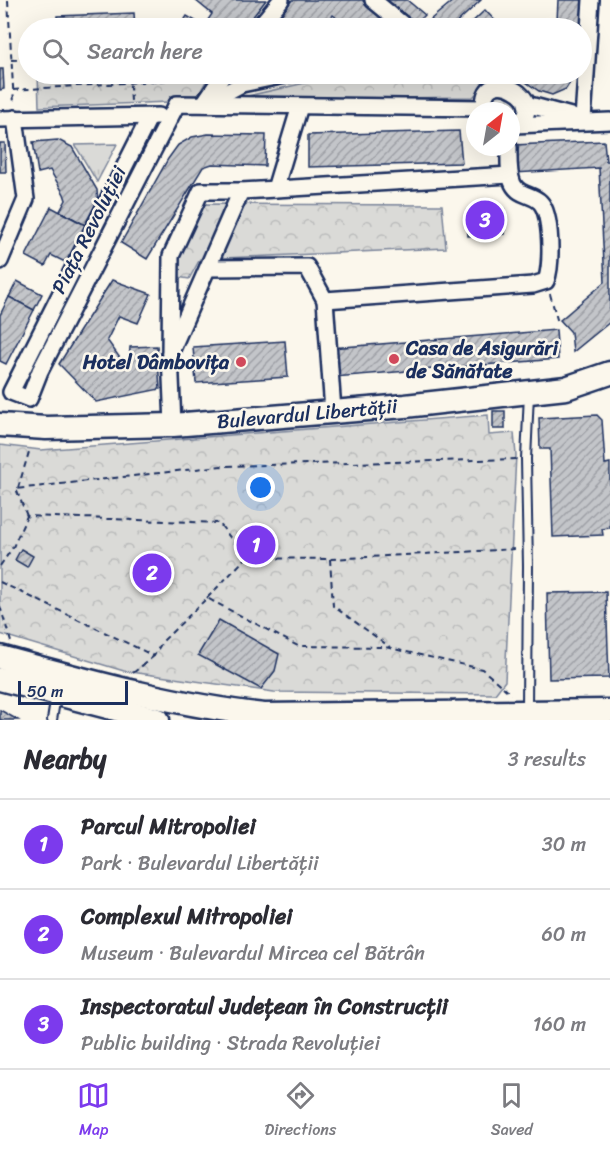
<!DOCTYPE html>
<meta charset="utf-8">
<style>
body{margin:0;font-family:Sriracha,sans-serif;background:#f2f2f3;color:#2b2b33}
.compass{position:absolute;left:466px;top:102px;width:54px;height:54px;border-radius:50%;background:#fff;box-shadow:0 6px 24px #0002;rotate:31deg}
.scale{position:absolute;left:18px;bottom:15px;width:110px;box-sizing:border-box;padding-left:6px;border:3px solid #1b2f5e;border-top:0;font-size:16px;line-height:21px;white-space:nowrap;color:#1b2f5e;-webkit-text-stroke:4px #fbf7ec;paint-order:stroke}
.you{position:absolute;left:261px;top:488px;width:21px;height:21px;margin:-15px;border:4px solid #fff;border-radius:50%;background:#1a73e8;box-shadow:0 0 0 9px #1a73e833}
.badge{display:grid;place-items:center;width:39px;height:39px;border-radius:50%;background:#7c3aed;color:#fff;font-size:20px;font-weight:700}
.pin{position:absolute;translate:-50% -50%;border:3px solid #fff;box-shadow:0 2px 6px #0006}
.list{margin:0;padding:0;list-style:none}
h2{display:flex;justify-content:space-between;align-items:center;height:78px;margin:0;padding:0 24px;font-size:26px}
h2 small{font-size:20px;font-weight:400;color:#7c7c81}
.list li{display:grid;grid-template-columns:39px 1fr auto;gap:18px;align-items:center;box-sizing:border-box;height:90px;padding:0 24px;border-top:2px solid #e1e1e2}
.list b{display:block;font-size:22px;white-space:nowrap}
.list p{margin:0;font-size:20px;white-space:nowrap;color:#7c7c81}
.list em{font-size:20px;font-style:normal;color:#7c7c81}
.icon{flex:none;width:33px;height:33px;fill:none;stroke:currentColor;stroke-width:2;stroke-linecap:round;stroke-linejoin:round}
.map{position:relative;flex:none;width:610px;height:720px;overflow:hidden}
.search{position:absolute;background:#fff;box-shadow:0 6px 24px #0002;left:18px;right:18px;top:18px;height:66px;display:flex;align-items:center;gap:15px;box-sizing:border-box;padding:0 21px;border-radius:33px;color:#7c7c81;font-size:22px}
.sheet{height:348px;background:#fff}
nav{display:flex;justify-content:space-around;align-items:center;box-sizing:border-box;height:84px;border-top:2px solid #e1e1e2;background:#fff;font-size:16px;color:#7c7c81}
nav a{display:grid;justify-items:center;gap:3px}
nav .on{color:#7c3aed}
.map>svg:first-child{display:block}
.grass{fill:url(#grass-tufts);stroke:#7a849a;stroke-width:1.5}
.forest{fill:url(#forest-crowns);stroke:#7a849a;stroke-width:1.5}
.building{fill:url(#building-hatch);stroke:#1b2f5e;stroke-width:1.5}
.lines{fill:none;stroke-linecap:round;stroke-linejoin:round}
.lane-casing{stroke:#1b2f5e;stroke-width:12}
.street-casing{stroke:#1b2f5e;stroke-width:20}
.secondary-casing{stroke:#1b2f5e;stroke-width:27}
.path{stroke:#1b2f5e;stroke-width:2;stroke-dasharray:6 4.5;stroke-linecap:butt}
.lane{stroke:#fbf7ec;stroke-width:8}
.street{stroke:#fbf7ec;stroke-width:15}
.secondary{stroke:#fbf7ec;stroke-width:22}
.poi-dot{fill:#d1495b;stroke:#fbf7ec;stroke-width:2}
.labels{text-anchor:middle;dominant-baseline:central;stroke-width:5;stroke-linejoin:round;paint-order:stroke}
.street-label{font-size:20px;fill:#1b2f5e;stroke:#fbf7ec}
.poi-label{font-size:20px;font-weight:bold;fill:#1b2f5e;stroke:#fbf7ec;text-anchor:start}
</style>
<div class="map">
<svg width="610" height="720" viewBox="0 0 610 720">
<defs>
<pattern id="grass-tufts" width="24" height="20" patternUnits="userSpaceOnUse" patternTransform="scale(1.5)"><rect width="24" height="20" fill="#dadad7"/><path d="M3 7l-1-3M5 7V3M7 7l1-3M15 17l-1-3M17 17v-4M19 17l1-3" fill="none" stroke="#babbbb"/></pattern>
<pattern id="forest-crowns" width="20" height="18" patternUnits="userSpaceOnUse" patternTransform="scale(1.5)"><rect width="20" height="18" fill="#dadad7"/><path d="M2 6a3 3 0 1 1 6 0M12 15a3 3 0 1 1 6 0" fill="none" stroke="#babbbb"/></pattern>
<pattern id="building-hatch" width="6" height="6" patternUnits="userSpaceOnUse" patternTransform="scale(1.5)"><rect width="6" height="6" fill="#c3c5c9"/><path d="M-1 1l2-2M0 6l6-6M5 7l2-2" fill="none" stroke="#9ea0a6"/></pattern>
</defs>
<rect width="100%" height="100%" fill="#fbf7ec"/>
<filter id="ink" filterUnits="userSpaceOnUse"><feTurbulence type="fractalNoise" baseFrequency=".0167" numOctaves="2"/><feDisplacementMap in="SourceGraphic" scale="12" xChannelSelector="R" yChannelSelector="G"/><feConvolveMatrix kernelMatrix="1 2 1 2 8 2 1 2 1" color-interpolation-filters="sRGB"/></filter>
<g filter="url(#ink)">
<g class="grass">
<path d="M506,91l14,13 -2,10 -7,6v-9h-20l2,-14z"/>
<path d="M117,144l-20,38 -22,-37z"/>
</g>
<g class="forest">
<path d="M38,74h172l-15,27 -156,6z"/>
<path d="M344,74h123l19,10 -13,13 -243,3z"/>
<path d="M200,204l242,1 4,43 -246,11 -11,20 -11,-2 -1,-17z"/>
<path d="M488,415l1,20 25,-2 2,22 -11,226 -10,13 -221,-2 -150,-21 -124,-37v-189l41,5z"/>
</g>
<g class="building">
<path d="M195,0h71l-22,28h-65l8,-12 17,10 8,-12z"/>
<path d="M292,0h70l21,19 -2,9h-33l-15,-13 -8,10 4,3h-58z"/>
<path d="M380,0h27l18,15 -13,13z"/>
<path d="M454,0h27l-30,28h-13l-7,-9z"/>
<path d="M558,0h27l-3,40v-12h-33l1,-8 7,1z"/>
<path d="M485,10l17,18h-36z"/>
<path d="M134,13l1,15h-78v-12z"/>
<path d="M0,69h3l1,20 -4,1z"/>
<path d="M522,74h53l-9,15 -14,6 -13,-4 -19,-13z"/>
<path d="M459,131l3,32 -154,4v-32z"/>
<path d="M208,134l58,1 -1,31 -53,-2 -9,3 -56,92 -26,-16 47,-84 10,-14 14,-8z"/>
<path d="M58,140l14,7 25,43 1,14 -11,22 -27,-15 6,-11 -2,-6 -14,-24 -12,3 -5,-31z"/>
<path d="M604,141l2,20h4v161l-37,30 -2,-20 -11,-12 45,-38 -6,-114 -85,5 -1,-28z"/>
<path d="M0,143h5l1,29h-6z"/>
<path d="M51,207l36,19 -20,37 -16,-8 -6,11 -19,-10z"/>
<path d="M504,209l1,25 -37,2 -1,-25z"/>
<path d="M112,280l39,14 -13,29 -19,-7 -12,24 15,21 7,1 1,-15 27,-1 3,43 -64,13 -37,-38z"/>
<path d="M17,281l25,13 -8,16 -25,-13z"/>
<path d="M9,297l25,13 -28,54 -6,-3v-46z"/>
<path d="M556,330l2,29 -224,18 -3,-29z"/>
<path d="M285,341l3,36 -92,6 -3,-36z"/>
<rect x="493" y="411" width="12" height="18"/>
<path d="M597,415l5,5 3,44 5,-1v65l-8,1 1,6 -50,2 -3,-88h-10l-1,-31z"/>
<path d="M21,549l12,7 -6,11 -12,-7z"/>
<path d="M606,592l3,86 -60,1 -2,-86z"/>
<path d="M219,620l60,34 -4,17 -14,18 -63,-34z"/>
<path d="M0,710l18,10h-18z"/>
</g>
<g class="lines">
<defs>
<g id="lane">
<path d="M527,709l1,-143 -2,-107 3,-65"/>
<path d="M52,720l4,-25"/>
</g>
<g id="street">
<path d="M373,0l34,28"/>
<path d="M258,28l23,-28"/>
<path d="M204,103l20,-29"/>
<path d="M205,104l37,-20 48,-10"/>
<path d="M526,104l45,12"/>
<path d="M485,111c-9,-54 77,-8 26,15"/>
<path d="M150,116l-139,276 18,7 11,-28 137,-267 307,4"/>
<path d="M0,119l159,-3"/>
<path d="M583,119l8,-119"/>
<path d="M514,125l96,-4"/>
<path d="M275,189l25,-83"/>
<path d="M0,261l26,-62 -11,-81"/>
<path d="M208,268l99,-1 18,33 208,-15 13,-4c6,-15 6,-67 -6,-79 -8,-8 -21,-6 -27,-18 -5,-11 -4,-25 -4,-37"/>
<path d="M325,300l8,111"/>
<path d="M170,354l71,-163 269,-16"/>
<path d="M173,425l-3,-71 1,-98 30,-65h40"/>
</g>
<g id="secondary">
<path d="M0,425l46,3 127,-3 232,-19 161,-18 44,-15"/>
<path d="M0,657c88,24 174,48 264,58l346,-4"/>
<path d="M0,679l158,41"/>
</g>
</defs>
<use href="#lane" class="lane-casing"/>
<use href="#street" class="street-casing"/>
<use href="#secondary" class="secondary-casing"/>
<g class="path">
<path d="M8,0l6,104"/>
<path d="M11,60l17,-1"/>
<path d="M129,74l2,27"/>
<path d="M13,90l189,-12"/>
<path d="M550,294l8,29"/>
<path d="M18,488l11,-36"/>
<path d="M27,516l-11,-27 206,-23 295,-7"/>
<path d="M330,559l3,47 57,41"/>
<path d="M0,566l13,-19 14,-31 192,7 27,35 84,1 186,-10"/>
<path d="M0,582l154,74 8,-14 45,-44 91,48 87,1 97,22 29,25"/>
<path d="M207,598l39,-40"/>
<path d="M0,606l11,36"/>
<path d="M133,673l21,-17"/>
</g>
<use href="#lane" class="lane"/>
<use href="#street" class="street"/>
<use href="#secondary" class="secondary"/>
</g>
</g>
<g class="poi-dot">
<circle cx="394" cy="359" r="6"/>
<circle cx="241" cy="362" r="6"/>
</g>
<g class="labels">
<g class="street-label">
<text transform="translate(89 230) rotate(-63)">Piața Revoluției</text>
<text transform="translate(307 414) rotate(-5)">Bulevardul Libertății</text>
</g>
<g class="poi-label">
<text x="406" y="348">Casa de Asigurări<tspan x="406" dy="23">de Sănătate</tspan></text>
<text x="229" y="362" text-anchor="end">Hotel Dâmbovița</text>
</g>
</g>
</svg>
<svg class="compass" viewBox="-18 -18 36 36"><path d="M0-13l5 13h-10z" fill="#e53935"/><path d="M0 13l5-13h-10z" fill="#7c7c81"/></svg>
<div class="scale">50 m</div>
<div class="you"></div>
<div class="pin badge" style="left:256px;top:545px">1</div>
<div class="pin badge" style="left:152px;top:573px">2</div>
<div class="pin badge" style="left:485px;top:220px">3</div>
<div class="search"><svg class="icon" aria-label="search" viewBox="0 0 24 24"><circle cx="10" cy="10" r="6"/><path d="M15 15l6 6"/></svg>Search here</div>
</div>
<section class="sheet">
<h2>Nearby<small>3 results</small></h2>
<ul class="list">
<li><span class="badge">1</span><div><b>Parcul Mitropoliei</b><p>Park · Bulevardul Libertății</p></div><em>30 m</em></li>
<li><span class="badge">2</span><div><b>Complexul Mitropoliei</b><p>Museum · Bulevardul Mircea cel Bătrân</p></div><em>60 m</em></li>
<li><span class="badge">3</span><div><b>Inspectoratul Județean în Construcții</b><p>Public building · Strada Revoluției</p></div><em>160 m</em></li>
</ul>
</section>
<nav>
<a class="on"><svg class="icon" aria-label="map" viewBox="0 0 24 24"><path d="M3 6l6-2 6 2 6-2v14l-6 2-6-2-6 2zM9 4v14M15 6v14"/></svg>Map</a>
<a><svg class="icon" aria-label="directions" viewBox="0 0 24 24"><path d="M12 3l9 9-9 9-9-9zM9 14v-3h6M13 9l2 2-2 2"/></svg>Directions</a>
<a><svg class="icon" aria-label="saved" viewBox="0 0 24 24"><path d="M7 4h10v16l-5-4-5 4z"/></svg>Saved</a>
</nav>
